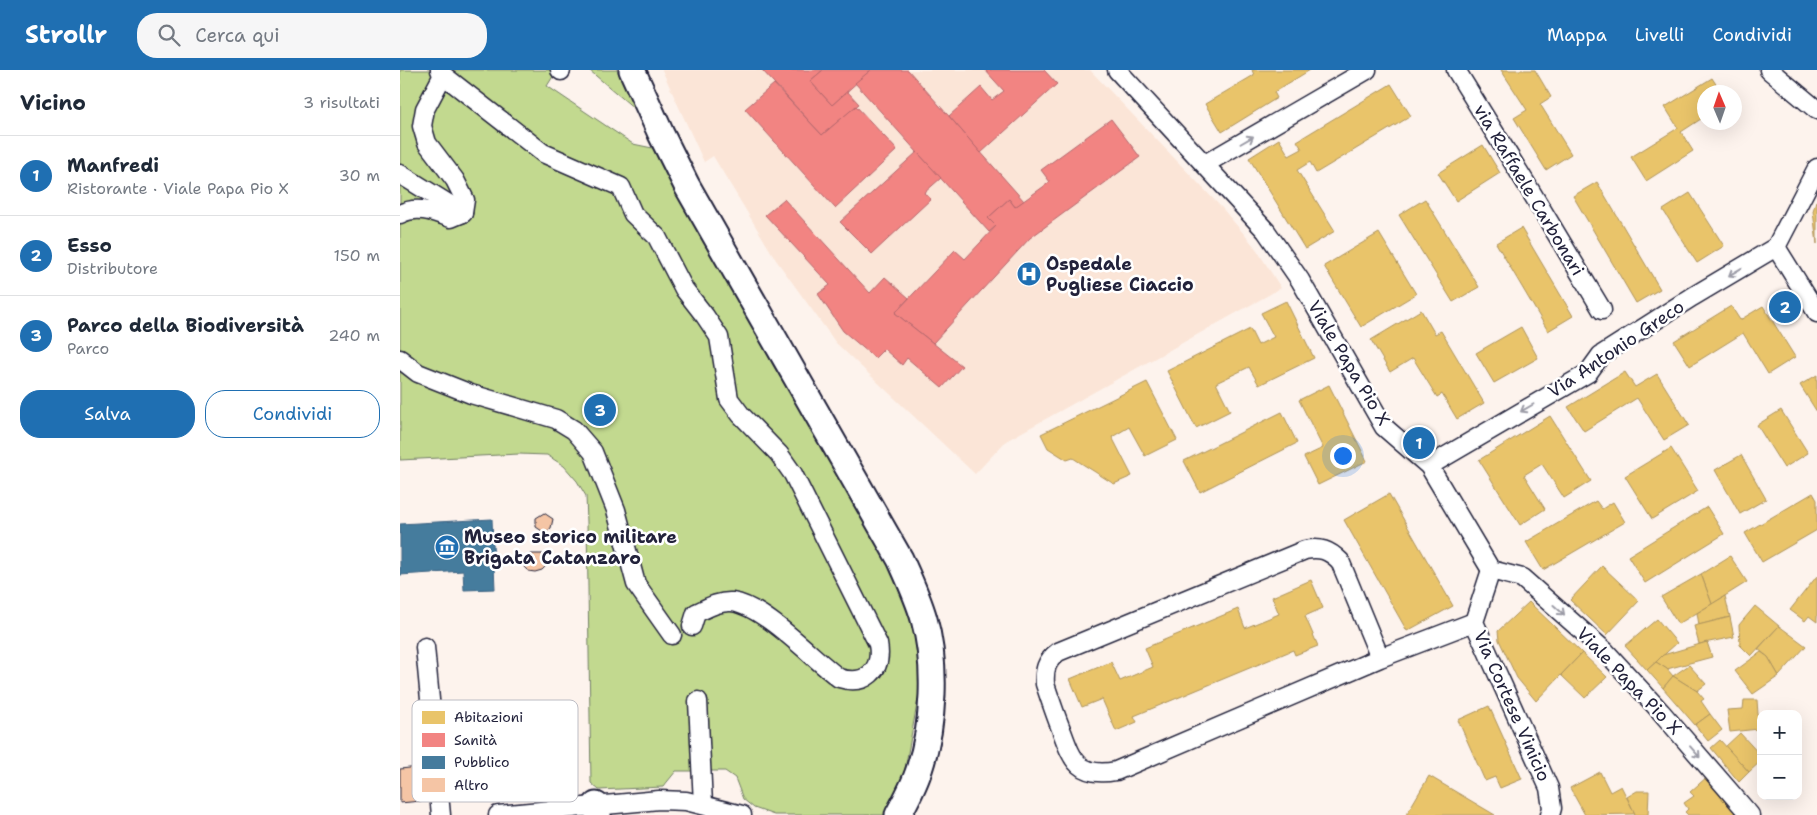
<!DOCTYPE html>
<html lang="it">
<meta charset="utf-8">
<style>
body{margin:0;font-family:"Shantell Sans",sans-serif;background:#f6f6f7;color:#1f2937}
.controls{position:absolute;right:15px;bottom:15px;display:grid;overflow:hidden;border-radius:10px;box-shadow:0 5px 20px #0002}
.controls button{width:45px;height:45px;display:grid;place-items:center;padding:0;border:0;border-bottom:1px solid #e0e1e3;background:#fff;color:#1f2937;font:25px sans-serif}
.compass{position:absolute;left:1297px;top:15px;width:45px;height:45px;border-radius:50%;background:#fff;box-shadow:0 5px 20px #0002;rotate:358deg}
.you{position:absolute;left:942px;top:385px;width:18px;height:18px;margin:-12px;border:4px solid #fff;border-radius:50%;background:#1a73e8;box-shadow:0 0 0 8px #1a73e833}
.badge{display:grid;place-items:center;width:32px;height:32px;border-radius:50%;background:#1f6fb2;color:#fff;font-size:16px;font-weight:700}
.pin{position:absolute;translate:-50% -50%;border:2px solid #fff;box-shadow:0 1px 5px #0006}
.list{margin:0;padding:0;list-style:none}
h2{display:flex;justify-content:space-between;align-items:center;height:65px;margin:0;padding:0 20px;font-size:21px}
h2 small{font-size:16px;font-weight:400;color:#747a83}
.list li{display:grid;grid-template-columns:32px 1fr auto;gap:15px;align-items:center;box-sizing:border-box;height:80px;padding:0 20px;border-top:1px solid #e0e1e3}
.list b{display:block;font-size:19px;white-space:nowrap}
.list p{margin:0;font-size:16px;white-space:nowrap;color:#747a83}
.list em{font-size:16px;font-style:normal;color:#747a83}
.actions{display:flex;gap:10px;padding:15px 20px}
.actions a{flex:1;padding:11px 0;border:1px solid #1f6fb2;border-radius:20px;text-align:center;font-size:18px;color:#1f6fb2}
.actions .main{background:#1f6fb2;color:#fff}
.icon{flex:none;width:28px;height:28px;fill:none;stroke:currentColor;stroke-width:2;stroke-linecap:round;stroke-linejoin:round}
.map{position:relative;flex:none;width:1417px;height:745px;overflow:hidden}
header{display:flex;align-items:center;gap:30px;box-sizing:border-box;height:70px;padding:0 25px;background:#1f6fb2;color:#fff}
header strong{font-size:24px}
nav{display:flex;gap:28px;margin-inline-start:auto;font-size:18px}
.search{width:350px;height:45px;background:#f6f6f7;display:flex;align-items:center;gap:12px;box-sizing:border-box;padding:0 18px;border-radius:20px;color:#747a83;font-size:19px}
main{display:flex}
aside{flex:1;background:#fff}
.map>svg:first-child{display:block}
.built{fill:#fbe5d7}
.green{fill:#c2d98f;stroke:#727e65}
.homes{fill:#e9c46a;stroke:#ad935c}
.health{fill:#f28482;stroke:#b4676d}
.public{fill:#457b9d;stroke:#3a6080}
.building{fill:#f5c5a5;stroke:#22223b}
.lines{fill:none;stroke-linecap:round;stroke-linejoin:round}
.street-casing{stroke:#22223b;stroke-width:21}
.secondary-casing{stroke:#22223b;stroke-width:29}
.street{stroke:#fff;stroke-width:18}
.secondary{stroke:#fff;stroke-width:25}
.oneway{stroke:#9c9ca7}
.labels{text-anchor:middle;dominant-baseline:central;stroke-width:5;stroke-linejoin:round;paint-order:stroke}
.street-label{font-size:18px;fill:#22223b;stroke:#fff}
.poi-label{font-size:18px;font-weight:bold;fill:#22223b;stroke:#fff;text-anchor:start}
.key{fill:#fff;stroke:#bdbdc4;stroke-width:1}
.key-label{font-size:14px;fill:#22223b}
</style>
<header>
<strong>Strollr</strong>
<div class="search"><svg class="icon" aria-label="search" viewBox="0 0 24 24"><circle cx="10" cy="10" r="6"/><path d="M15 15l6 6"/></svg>Cerca qui</div>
<nav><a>Mappa</a><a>Livelli</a><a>Condividi</a></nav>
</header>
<main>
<aside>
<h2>Vicino<small>3 risultati</small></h2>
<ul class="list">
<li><span class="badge">1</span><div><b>Manfredi</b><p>Ristorante · Viale Papa Pio X</p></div><em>30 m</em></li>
<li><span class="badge">2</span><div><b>Esso</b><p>Distributore</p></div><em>150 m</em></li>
<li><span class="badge">3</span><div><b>Parco della Biodiversità</b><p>Parco</p></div><em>240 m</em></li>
</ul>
<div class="actions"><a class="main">Salva</a><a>Condividi</a></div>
</aside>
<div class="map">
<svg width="1417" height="745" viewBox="0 0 1417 745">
<rect width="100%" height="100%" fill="#fdf3ed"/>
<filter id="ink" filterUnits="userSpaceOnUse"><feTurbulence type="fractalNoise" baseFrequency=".02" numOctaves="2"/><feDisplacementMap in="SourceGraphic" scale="10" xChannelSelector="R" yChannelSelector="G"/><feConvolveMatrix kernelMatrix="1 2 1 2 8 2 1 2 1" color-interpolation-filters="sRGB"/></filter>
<g filter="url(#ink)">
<path class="built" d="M262,0h428l132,138 33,39 26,41 -275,153 -31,33 -139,-131 -60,-83 -63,-104 -9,6z"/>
<g class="green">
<path d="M0,0h157l-10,16 86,58 24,5 117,218 94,155 27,49 19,48 7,64 -17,91 -18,41h-112l-20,-7 -11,-9 -8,-21 -10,-7h-49l-13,16 -64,3 -8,-7 -4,-261 -1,-26 -9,-15 -13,-15 -17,-11 -28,-1 -119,6z"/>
<path d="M189,0h28l18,39z"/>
</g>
<g class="homes">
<path d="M852,0h58l-36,22 3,6 -55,34 -17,-28 49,-29z"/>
<path d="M1101,0h34l16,27 -11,7 31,50 -25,16 -32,-52 13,-8z"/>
<path d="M1312,8l9,14h-17v25l-23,15 12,19 -47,30 -15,-24 47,-29 -13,-21z"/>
<path d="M991,14l20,32 -95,57 -6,-11 -13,8 38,61 -30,18 -56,-91 30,-19 10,17 13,-7 -5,-8z"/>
<path d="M1083,75l17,28 -44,28 -18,-28z"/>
<path d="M1197,112l63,107 -24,14 -63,-107z"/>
<path d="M1290,123l34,53 -27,17 -34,-53z"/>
<path d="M1025,129l54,88 -26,15 -54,-87z"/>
<path d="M1416,131h1v43l-4,-33z"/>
<path d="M1121,158l52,88 -25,15 -52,-88z"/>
<path d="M979,163l37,61 -55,33 -37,-61z"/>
<path d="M886,231l28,57 -55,27 -10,-18 -33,16 14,28 -34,17 -29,-57 83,-42 8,16 16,-8 -13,-24z"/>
<path d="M1331,236l9,14 23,-14 32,51 -27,17 -25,-41 -53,33 -16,-25z"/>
<path d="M1021,240l14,24 6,-3 43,72 -27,16 -15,-25 -5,3 -24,-39 -23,14 -19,-32z"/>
<path d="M1121,257l17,31 -44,25 -18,-30z"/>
<path d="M1225,302l10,15 22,-13 32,51 -25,15 -27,-42 -53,33 -16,-24z"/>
<path d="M1417,305v37l-17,-27z"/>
<path d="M747,312l30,58 -32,16 -16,-29 -17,10 20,39 -18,8 -41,-26 -6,2 -19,-12 -7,-14z"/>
<path d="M929,315l38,76 -49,24 -14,-28 19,-9 -24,-48z"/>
<path d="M1381,340l27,43 -24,15 -27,-43z"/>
<path d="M882,342l15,31 -97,49 -16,-31z"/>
<path d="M1150,346l41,65 -27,17 -22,-34 -18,11 21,34 -25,16 -41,-65z"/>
<path d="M1271,378l27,43 -46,28 -27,-43z"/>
<path d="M1341,385l25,44 -26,15 -25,-44z"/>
<path d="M1413,423l4,7v30l-55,32 -17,-29z"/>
<path d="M989,424l64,112 -46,25 -63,-111z"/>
<path d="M1196,431l6,8 11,-7 12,20 -82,48 -17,-28z"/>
<path d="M1307,437l17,27 -79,49 -17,-27z"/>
<path d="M1330,486l17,26 -35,22 -11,-30z"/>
<path d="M1202,496l37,35 -32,34 -37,-35z"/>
<path d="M1301,504l11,30 -34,20 -17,-27z"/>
<path d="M1417,506v46l-8,-6 -4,5 -15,-11z"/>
<path d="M911,510l12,28 -18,8 13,30 -23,9 -2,-5 -159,66 3,6 -21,9 -14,-32 -20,8 -12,-28 41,-17 9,19 33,-14 -8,-19 93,-39 7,19 34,-14 -7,-17z"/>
<path d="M1325,526l5,21 -31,8 -2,-12z"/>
<path d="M1129,532l53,51 -46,48 -19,-23 -18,-38 -1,-9z"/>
<path d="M1355,536l24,20 -28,30 -11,-11 -1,-20z"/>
<path d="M1330,547l4,20 -35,7 -5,-18z"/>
<path d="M1257,549l20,24 -30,27 -22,-24z"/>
<path d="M1379,556l27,20 -27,30 -11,-19 -10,-8z"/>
<path d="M1307,572l5,15 -45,12 -11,-7 7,-7z"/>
<path d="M1361,582l7,5 11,19 -26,18 -18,-23z"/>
<path d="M1182,583l25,24 -22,21 -24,-23z"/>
<path d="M1256,592l11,7 6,7 -10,12 -16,-18z"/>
<path d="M1289,595l17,19 -9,7 -24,-15z"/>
<path d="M1273,606l24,15 7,8 -3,2 9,13 -15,11 -32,-37z"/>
<path d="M1344,630h13l2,29 -29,3 -3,-22 16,-1z"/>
<path d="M1089,636l33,73 -22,9 -5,-11 -10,4 -27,-61z"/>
<path d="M1310,644l12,16 -14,11 -13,-16z"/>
<path d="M1340,663l21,23v5l-12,11 -24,-25z"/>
<path d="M1320,670l29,32 -10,10 -28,-34z"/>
<path d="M1200,702l10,20 11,-6 14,28 -50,1 -15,-27z"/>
<path d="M1029,706l66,39h-89z"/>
<path d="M1308,706l32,39h-52l-3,-3 3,-3 -4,-6 10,-7 -4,-4z"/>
<path d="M1237,721h12l-1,24h-14l1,-1 -8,-17z"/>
</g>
<g class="health">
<path d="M362,0h61l-13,11 22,24 15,-14 12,13 -37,31z"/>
<path d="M423,0h48l-39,35 -22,-24z"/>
<path d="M471,0h37l116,131 -9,6 -6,-8 -21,19 8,8 -7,6 -134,-149z"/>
<path d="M585,0h59l13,14 -76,69 -32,-37 32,-29 11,13 12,-9z"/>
<path d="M374,14l48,51 34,-29 41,44 -62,58 -90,-99z"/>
<path d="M711,49l29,38 -110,81 -97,105 -38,-30 60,-63 10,9 31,-33 -8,-8 21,-19 6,8 35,-25 -9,-12z"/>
<path d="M517,82l24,26 -17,15 7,6 -59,55 -32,-32z"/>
<path d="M384,129l86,94 15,-16 24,21 -14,15 67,53 -20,22 -35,-30 -5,7 -18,-16 -9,9 -32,-27 -25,-37 12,-9 -65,-70z"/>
</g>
<path class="public" d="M92,449l3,70 -31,1 -1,-19 -63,4v-51z"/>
<g class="building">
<path d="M144,443l9,6 -2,9 -6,5 -9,-6v-9z"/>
<path d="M130,484h13l3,12 -4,4 -7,2 -7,-1 -4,-4 3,-10z"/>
<path d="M19,697l2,34 -21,2v-34z"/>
</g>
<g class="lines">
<defs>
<g id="street">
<path d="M40,0l3,5 100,78 78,34 12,27 24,23 27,52 21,27 14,21 10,62 12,16 38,39 14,20 85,170c5,27 -13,42 -39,34 -27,-20 -75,-72 -107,-76 -13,-1 -25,6 -36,11l-4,13"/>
<path d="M160,0l1,1"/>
<path d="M717,0l149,161 34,49 84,147 45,39 62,104 31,8 84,74 55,60 89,103"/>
<path d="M1056,0l71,115 75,125"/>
<path d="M1369,0l48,40"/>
<path d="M805,94l162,-94"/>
<path d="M0,104l63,39"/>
<path d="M0,144c17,-9 34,-2 51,4l12,-5 2,-13 -10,-20 -28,-37 -5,-17 3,-17 18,-34"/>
<path d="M1376,177l41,-79"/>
<path d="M1376,177l41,66"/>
<path d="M0,289l18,14 53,21 85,25 18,11 19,22 23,58 20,74 36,51"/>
<path d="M1029,396l159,-93 13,-18 91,-58 84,-50"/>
<path d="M1091,500l-17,52 75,166 3,20 -2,7"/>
<path d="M25,577l16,168"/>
<path d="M980,588l-40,-97c-11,-11 -20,-14 -35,-11l-247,102c-12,9 -14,18 -13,32 5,15 10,30 16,45 11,30 16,49 55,42l264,-113 94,-36"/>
<path d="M298,631l5,103"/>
<path d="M98,745l161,-15 27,1 56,14"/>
</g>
<g id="secondary">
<path d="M232,0l29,64 26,52 213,373c9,20 18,39 24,60 13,46 10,106 -5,151 -5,16 -13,30 -21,45"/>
<path d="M196,735l2,10"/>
</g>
</defs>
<use href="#street" class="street-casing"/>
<use href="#secondary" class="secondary-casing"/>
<use href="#street" class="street"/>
<use href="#secondary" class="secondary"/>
</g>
<defs><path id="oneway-shaft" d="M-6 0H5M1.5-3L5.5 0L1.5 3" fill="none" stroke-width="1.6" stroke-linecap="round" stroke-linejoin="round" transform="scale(1.25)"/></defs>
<g class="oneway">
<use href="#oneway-shaft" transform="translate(847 70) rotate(-30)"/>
<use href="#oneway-shaft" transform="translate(1335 202) rotate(149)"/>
<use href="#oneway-shaft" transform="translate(1127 338) rotate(150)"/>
<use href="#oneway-shaft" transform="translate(1159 540) rotate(42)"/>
<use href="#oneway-shaft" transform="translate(1295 682) rotate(49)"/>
</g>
</g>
<defs>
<symbol id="hospital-disc" viewBox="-11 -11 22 22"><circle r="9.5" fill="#1f6fb2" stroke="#fff"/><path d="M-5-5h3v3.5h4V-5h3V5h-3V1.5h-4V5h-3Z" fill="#fff"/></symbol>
<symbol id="museum-disc" viewBox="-11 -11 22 22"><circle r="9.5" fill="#1f6fb2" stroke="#fff"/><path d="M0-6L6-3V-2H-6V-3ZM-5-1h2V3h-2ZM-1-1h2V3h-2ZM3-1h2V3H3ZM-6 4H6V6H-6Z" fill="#fff"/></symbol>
</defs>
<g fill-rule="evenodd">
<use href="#hospital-disc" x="615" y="190" width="28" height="28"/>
<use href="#museum-disc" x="33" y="463" width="28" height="28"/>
</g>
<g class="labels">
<g class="street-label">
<text transform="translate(1129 120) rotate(59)">via Raffaele Carbonari</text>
<text transform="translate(1216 279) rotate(-34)">Via Antonio Greco</text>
<text transform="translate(949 293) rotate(59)">Viale Papa Pio X</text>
<text transform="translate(1229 611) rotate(46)">Viale Papa Pio X</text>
<text transform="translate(1112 636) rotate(66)">Via Cortese Vinicio</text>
</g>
<g class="poi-label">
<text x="646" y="194">Ospedale<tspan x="646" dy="21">Pugliese Ciaccio</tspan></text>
<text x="64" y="467">Museo storico militare<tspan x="64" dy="21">Brigata Catanzaro</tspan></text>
</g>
</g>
<rect x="12" y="630" width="166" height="102" rx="8" class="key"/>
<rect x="22" y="641" width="23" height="13" fill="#e9c46a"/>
<rect x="22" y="663" width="23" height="14" fill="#f28482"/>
<rect x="22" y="686" width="23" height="13" fill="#457b9d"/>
<rect x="22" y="708" width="23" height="14" fill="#f5c5a5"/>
<g class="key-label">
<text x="54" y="652">Abitazioni</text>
<text x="54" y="675">Sanità</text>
<text x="54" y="697">Pubblico</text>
<text x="54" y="720">Altro</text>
</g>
</svg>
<div class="controls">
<button>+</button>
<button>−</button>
</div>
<svg class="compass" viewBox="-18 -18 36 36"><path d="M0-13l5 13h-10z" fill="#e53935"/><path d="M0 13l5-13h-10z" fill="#747a83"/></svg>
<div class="you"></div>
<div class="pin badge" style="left:1019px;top:373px">1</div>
<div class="pin badge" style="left:1385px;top:237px">2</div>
<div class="pin badge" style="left:200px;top:340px">3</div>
</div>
</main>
